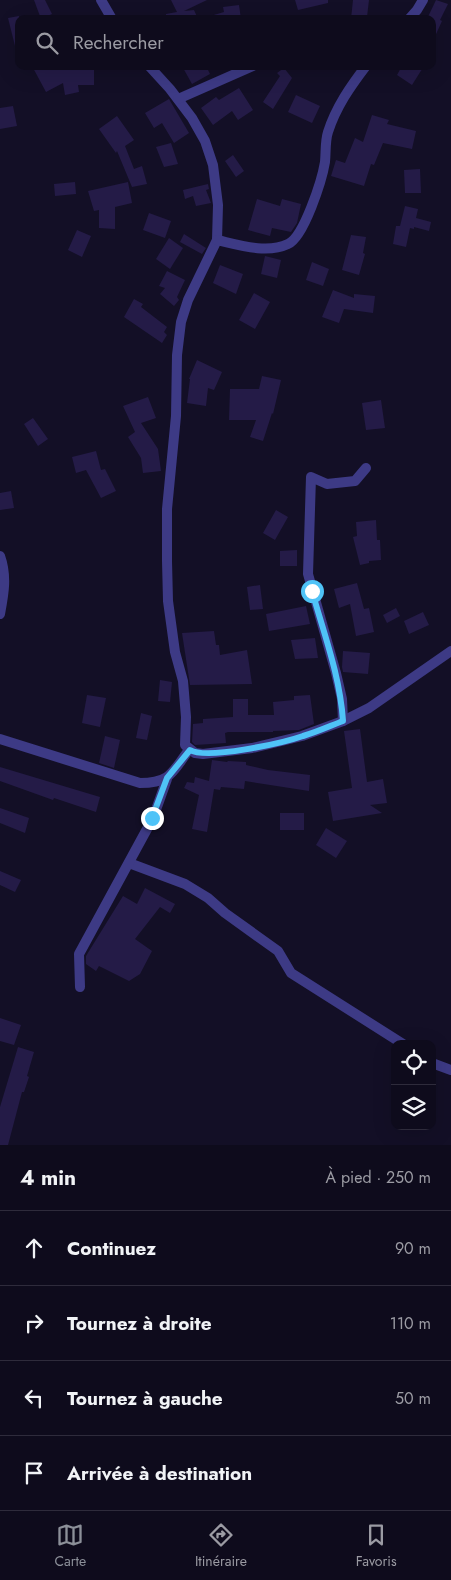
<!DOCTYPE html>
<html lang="fr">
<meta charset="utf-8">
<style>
body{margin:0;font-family:Jost,sans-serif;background:#171425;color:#f1f3f6}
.controls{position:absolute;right:15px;bottom:15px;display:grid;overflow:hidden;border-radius:10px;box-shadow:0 5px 20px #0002}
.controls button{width:45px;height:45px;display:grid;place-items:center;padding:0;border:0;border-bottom:1px solid #2e2b3b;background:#0e0b1c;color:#f1f3f6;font:25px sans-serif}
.stop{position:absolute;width:15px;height:15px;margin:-11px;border:4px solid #4fc3f7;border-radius:50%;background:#fff}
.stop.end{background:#4fc3f7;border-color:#fff;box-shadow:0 1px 5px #0008}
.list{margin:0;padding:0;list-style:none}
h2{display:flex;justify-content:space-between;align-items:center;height:65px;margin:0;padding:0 20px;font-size:21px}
h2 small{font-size:16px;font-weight:400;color:#9b9ba3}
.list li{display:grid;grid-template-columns:32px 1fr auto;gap:15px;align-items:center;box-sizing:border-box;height:75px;padding:0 20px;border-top:1px solid #2e2b3b}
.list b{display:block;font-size:19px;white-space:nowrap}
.list em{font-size:16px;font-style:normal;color:#9b9ba3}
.icon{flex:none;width:28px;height:28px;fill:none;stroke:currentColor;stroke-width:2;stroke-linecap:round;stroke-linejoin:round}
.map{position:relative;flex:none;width:451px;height:1145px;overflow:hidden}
.search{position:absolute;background:#0e0b1c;box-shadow:0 5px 20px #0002;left:15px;right:15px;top:15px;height:55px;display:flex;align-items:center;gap:12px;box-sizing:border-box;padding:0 18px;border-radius:10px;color:#9b9ba3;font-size:19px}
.sheet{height:365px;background:#0e0b1c}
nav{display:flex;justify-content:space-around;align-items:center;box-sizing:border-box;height:70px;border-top:1px solid #2e2b3b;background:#0e0b1c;font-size:14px;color:#9b9ba3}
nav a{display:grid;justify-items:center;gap:2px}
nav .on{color:#8c9099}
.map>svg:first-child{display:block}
.building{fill:#241b47}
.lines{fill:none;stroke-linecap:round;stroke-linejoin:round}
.street{stroke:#3d3a85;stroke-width:10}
.route{stroke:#4fc3f7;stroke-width:6}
</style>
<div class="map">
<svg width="451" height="1145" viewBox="0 0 451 1145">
<rect width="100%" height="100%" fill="#130f26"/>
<g class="building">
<path d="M34,0h11l7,14 -11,5z"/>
<path d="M171,0h36l-23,11 10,-1 4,9h-32v-5l11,-2z"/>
<path d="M295,0h33v3l-30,7z"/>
<path d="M353,0h16l-2,17 -2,-1v3h-14z"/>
<path d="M436,0l12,4 -8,16 2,1 -10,22v-24h-5z"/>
<path d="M239,5l2,14h-34v-2l17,-5 -1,-5z"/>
<path d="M19,16v33l-3,1 -8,-32z"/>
<path d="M32,66h62v19h-16l1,7 -14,3 -2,-12 -17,9z"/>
<path d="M182,66h24l4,8 -18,10z"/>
<path d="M402,66h22l-12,19 -15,-10z"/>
<path d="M284,68l8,10 -19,31 -10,-7 17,-26 -3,-3z"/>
<path d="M239,88l14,22 -15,10 -6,-9 -19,14 -12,-17 15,-11 3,3z"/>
<path d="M296,95l24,11 -8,17 -24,-11z"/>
<path d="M169,99l20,34 -15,10 -12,-20 -8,5 -9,-15z"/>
<path d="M13,106l4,20 -17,3v-21z"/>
<path d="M372,115l17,5 -2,4 29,7 -4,18 -29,-6 -9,22 -3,-1 -7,22 -33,-10 5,-16 9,3 10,-25 8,4z"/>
<path d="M117,116l17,24 -9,6 9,23 8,-3 5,18 -15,3 -15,-36 -1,2 -17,-24z"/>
<path d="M171,143l7,21 -14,3 -8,-20z"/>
<path d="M233,155l11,16 -8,6 -11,-16z"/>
<path d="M420,169l1,24h-16l-1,-23z"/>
<path d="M75,182l1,12 -21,2 -1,-12z"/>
<path d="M128,182l4,21 -17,4v22l-16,-1v-18l-5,1 -6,-20z"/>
<path d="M208,184l1,5 -3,1 5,13 -15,3 -3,-10 -8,3 -2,-9z"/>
<path d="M257,199l23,7 2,-7 19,5 -4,19 -6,9 -19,-4 -2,8 -22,-6z"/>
<path d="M405,206l13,3 -2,9 15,4 -2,9 -15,-4v2l-4,-1 -4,19 -13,-3 3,-18h4z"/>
<path d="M149,213l22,8 -6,17 -22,-8z"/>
<path d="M77,230l14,6 -9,21 -14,-7z"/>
<path d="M184,234l22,14 -4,6 -22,-12z"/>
<path d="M351,235l15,2 -3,16 2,1 -6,21 -17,-5z"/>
<path d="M169,238l14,10 -13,21 -14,-10z"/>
<path d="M265,256l16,4 -4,18 -16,-4z"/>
<path d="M312,262l17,7 -6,17 -17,-6z"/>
<path d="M220,265l23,9 -7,20 -23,-11z"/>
<path d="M167,271l18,9 -8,17 2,3 -5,6 -14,-12 5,-6 -6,-2z"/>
<path d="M333,290l21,8v-4l21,2 -2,17 -29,-4 -5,14 -17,-6z"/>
<path d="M254,293l16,9 -15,27 -16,-9z"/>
<path d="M134,299l9,5 -2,3 26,20 -3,5 3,3 -5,8 -38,-26z"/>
<path d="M197,360l25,12 -8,18 -6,-2 -2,18 -19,-3 3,-24h-1z"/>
<path d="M262,376l19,4 -8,34 -1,-1 -9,28 -13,-4 6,-17h-27l1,-31h29z"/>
<path d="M148,397l8,21 -15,5 17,26 3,22 -18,2 -2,-15 -13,-21 7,-5 -12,-26z"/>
<path d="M381,400l4,28 -19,2 -4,-27z"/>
<path d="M33,418l15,21 -10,7 -14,-22z"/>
<path d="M96,451l5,19 4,-1 11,22 -15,7 -15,-28 -10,3 -4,-16z"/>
<path d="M11,491l3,17 -14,2v-17z"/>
<path d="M276,510l12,7 -13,23 -12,-7z"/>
<path d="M376,520l1,20h3l1,20 -12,1v2l-9,2 -7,-28 4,-1 -1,-14z"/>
<path d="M297,550v16h-17v-15z"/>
<path d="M357,583l7,26 5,-1 5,24 -18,4 -6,-32 -11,4 -5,-19z"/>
<path d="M260,585l3,24 -13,1 -3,-23z"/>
<path d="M306,606l4,18 -41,7 -3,-17z"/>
<path d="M396,608l4,8 -13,7 -4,-8z"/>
<path d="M423,612l6,13 -20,9 -5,-13z"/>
<path d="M214,631l2,14h3l1,10 27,-5 5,34 -62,1 -8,-52z"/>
<path d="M315,638l3,20 -23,1 -4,-19z"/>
<path d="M343,651l27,2 -2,21 -25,-2 -1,-5z"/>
<path d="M160,680l12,2 -2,20 -12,-1z"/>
<path d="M87,695l19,3 -6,29 -18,-4z"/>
<path d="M310,695l4,29 -15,6 -26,1v1h-45l-3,1 1,10 -31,2 -3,-3 1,-18 10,-1v-4l30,-2v-18h15v16h26l-1,-13 21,-2v-4z"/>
<path d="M141,713l11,3 -5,24 -11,-2z"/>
<path d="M360,729l7,53 16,-3 4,24 -17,2 12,8 -49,8 -5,-29 24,-4 -8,-57z"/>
<path d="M105,736l15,4 -6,28 -15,-5z"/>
<path d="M212,760l15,2 1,-1 18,1v3l22,5 42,5 -1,16 -64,-10 -1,8 -23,-2 -1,3 -6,-1 -7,43 -15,-3 7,-34 -15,-7 3,-6 7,1 1,-6 14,4z"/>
<path d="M0,767l100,30 -4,15 -42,-14 -1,2 -53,-19z"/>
<path d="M0,808l29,10 -4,15 -25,-10z"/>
<rect x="280" y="813" width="24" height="17"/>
<path d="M326,828l21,13 -11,17 -20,-13z"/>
<path d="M0,871l21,9 -6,12 -15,-7z"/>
<path d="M145,888l30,16 -5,9 -10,-6 -25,32 17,12 -12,23 -11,7 -30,-15 -3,5 -10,-7v-8l37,-60 14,8z"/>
<path d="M0,1018l21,7 -7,20 -14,-4z"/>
<path d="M18,1047l16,5 -7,24 2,1 -5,15h-2l-14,53h-8v-38z"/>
</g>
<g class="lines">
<g class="street">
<path d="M101,0l11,19"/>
<path d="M409,19l8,-9 6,-10"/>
<path d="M149,66l21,23 22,29 13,23 8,24 5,40 -1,35 -29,60 -7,22 -4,33 -1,61 -9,93v52l1,40 7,51 8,29 3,36 -1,28 10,8 8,1 49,-6 50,-12 41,-15 26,-13 82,-57"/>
<path d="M178,99l75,-33"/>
<path d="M217,240c22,5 50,14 71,4 16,-7 34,-64 37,-82 1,-10 0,-21 3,-30 8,-25 22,-45 38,-66"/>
<path d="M0,556c7,20 4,37 0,58"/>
<path d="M343,721l-1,-22 -6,-26 -28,-99 3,-97 16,7 28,-3 11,-13"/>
<path d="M0,739l140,44c31,0 32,-11 49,-33"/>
<path d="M129,863l56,21 23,14 17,15 53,38 13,22 112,71"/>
<path d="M80,987l-1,-33 74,-136 14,-39"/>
<path d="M432,1063l19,7"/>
</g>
</g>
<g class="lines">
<path class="route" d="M152,818l15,-40 23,-28c17,10 93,-7 113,-14 14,-4 27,-10 40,-15 -3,-45 -19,-87 -31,-130"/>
</g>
</svg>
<div class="controls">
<button><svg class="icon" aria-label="locate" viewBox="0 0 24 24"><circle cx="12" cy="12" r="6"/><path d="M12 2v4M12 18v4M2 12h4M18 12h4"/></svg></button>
<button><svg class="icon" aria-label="layers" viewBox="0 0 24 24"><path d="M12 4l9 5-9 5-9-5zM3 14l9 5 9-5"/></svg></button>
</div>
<div class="stop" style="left:312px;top:591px"></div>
<div class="stop end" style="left:152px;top:818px"></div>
<div class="search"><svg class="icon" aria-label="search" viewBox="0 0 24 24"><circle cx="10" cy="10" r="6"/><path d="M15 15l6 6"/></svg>Rechercher</div>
</div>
<section class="sheet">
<h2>4 min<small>À pied · 250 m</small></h2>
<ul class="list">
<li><svg class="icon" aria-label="ahead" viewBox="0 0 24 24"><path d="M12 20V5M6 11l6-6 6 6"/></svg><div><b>Continuez</b></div><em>90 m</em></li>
<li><svg class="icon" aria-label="right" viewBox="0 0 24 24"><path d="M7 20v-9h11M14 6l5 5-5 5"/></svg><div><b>Tournez à droite</b></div><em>110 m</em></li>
<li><svg class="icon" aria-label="left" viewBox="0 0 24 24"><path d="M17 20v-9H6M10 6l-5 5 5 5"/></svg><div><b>Tournez à gauche</b></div><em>50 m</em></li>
<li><svg class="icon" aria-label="arrive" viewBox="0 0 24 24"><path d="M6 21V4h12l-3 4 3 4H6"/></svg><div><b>Arrivée à destination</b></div></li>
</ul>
</section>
<nav>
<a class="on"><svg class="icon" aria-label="map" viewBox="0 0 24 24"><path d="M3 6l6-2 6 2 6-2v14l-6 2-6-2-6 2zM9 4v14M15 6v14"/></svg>Carte</a>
<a><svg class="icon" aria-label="directions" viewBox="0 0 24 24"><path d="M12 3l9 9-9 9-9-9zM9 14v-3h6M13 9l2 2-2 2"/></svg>Itinéraire</a>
<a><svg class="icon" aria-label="saved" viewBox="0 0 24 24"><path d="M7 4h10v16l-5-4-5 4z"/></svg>Favoris</a>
</nav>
